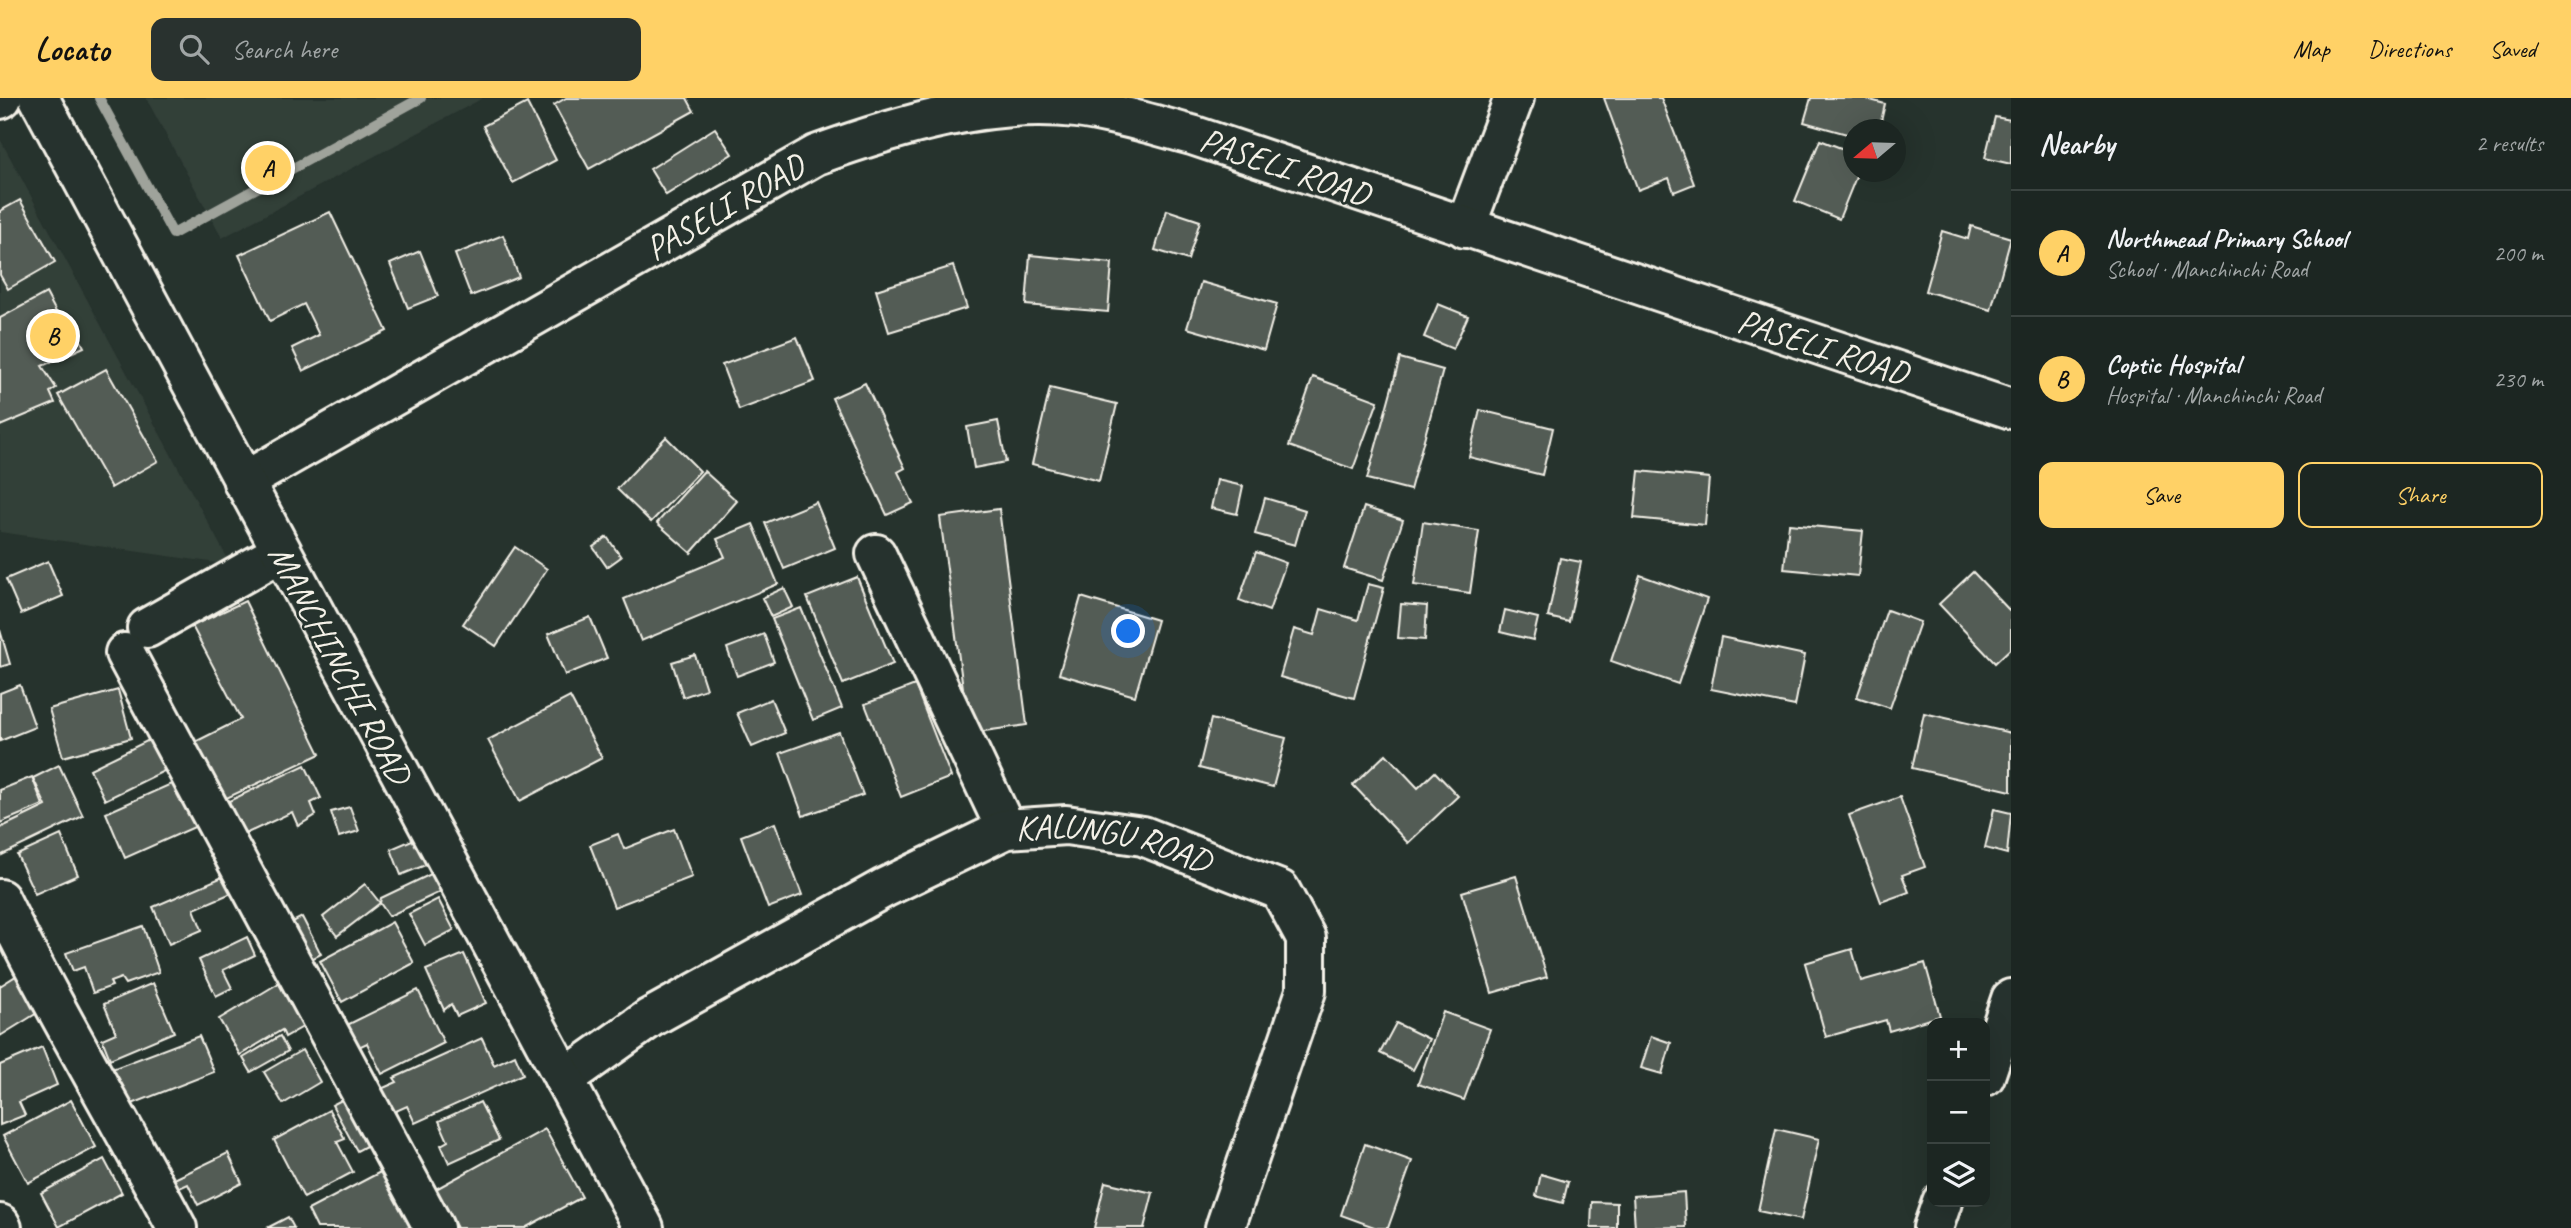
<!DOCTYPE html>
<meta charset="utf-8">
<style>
body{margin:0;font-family:Caveat,sans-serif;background:#29322f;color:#f1f3f6}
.controls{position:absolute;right:21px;bottom:21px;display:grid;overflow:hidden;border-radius:14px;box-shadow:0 7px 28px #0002}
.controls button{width:63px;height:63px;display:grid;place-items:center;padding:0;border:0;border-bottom:2px solid #3a4340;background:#1c2622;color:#f1f3f6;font:35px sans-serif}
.compass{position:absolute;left:1843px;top:21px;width:63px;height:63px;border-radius:50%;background:#1c2622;box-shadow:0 7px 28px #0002;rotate:251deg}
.you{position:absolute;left:1129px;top:534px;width:24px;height:24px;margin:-18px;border:5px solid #fff;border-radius:50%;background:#1a73e8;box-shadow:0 0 0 10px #1a73e833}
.badge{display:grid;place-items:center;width:46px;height:46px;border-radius:50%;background:#ffd166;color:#111;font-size:23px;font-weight:700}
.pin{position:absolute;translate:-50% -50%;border:4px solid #fff;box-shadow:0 2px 7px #0006}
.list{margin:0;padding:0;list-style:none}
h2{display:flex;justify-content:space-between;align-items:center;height:91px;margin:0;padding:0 28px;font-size:30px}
h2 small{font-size:23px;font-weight:400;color:#a0a5a5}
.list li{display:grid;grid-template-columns:46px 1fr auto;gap:21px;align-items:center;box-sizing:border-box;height:126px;padding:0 28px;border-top:2px solid #3a4340}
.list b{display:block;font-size:26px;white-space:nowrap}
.list p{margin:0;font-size:23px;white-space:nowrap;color:#a0a5a5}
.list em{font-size:23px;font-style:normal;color:#a0a5a5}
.actions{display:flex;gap:14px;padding:21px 28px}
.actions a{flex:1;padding:16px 0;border:2px solid #ffd166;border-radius:14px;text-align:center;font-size:24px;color:#ffd166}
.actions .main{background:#ffd166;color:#111}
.icon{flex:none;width:38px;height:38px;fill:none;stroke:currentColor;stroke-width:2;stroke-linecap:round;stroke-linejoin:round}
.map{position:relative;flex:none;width:2011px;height:1130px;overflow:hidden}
header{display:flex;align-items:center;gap:42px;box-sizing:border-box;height:98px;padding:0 35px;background:#ffd166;color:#111}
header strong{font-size:33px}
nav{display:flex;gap:38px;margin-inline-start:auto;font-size:24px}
.search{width:490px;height:63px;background:#29322f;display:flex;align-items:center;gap:18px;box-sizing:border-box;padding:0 24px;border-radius:14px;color:#a0a5a5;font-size:26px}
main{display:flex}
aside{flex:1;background:#1c2622}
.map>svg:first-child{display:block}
.built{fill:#333f39}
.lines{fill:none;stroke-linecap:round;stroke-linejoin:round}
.stream{stroke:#9fa39b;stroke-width:10}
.building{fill:#525c55;stroke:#f4f1e8;stroke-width:2}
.minor-casing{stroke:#f4f1e8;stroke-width:44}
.major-casing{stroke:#f4f1e8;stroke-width:44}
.minor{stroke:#26332d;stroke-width:38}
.major{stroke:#26332d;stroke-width:38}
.labels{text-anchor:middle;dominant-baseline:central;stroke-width:5;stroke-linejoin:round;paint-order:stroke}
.street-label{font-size:35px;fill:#f4f1e8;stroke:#26332d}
</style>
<header>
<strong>Locato</strong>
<div class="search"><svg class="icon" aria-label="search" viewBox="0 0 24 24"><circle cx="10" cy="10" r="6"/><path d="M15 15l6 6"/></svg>Search here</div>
<nav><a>Map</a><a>Directions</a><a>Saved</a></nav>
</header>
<main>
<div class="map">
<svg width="2011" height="1130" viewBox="0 0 2011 1130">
<rect width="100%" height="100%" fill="#26332d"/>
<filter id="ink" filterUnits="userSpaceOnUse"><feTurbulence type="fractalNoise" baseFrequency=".0143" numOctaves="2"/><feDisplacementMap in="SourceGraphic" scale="14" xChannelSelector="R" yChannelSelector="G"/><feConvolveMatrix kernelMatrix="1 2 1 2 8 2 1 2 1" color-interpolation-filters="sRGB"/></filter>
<g filter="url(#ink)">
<g class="built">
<path d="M146,0h337l-261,140z"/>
<path d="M0,41l231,426 -231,-33z"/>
</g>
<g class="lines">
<path class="stream" d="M99,0l74,136 248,-136"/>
</g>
<g class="building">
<path d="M566,0h121l7,13 -105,58 -35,-64z"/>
<path d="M1604,0h57l33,86 -20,8 -5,-14 -31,12z"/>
<path d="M1811,0h52l22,6 -6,26h-25v6l-50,-14z"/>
<path d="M527,5l29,57 -43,23 -30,-57z"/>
<path d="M1995,19l16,3v44l-26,-6z"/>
<path d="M715,30l17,26 -66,41 -16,-26z"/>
<path d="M1820,42l34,13v19h4l-19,47 -44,-18z"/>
<path d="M20,102l35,62 -47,27 -8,-14v-64z"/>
<path d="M1167,112l33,11 -12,39 -33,-10z"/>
<path d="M330,114l57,119 -84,40 -11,-23 27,-13 -15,-31 -34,17 -31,-66z"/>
<path d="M1971,128l40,12 -20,72 -66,-19 17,-60 26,8z"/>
<path d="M503,137l16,42 -48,19 -16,-42z"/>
<path d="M420,153l18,45 -30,12 -18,-44z"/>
<path d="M1030,157l82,8 -4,49 -82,-7z"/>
<path d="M953,168l14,42 -78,24 -13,-42z"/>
<path d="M1201,184l76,22 -13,46 -77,-22z"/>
<path d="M46,195l21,40 8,-4 9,18 -42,19 14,22 -6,4 5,11 -55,23v-108z"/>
<path d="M1438,206l30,12 -15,33 -29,-12z"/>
<path d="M797,239l18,44 -76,29 -17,-45z"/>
<path d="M1400,260l43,12 -33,120 -43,-11z"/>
<path d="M106,271l52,92 -47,27 -53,-93z"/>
<path d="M1313,279l65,24 -25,68 -64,-23z"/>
<path d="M865,285l40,85 -7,4 15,31 -26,12 -55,-117z"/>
<path d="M1050,290l67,16 -18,77 -67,-17z"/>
<path d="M1480,312l73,18 -11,47 -73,-18z"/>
<path d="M998,323l8,41 -32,6 -7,-41z"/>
<path d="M666,339l34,34 -49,51 -34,-33z"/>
<path d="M704,373l33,30 -46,52 -34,-30z"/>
<path d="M1639,373l70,7 -4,47 -71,-7z"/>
<path d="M1217,382l26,6 -6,28 -26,-6z"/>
<path d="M1265,400l40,12 -10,35 -40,-11z"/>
<path d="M816,404l19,46 -51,21 -19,-46z"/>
<path d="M1364,409l39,13 -20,60 -39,-12z"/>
<path d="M999,411l28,216 -58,8 -29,-216z"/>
<path d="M1423,424l56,9 -9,62 -56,-8z"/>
<path d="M753,426l25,60 -137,57 -17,-42 101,-42 -8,-18z"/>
<path d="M1789,426l74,7 -5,45 -74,-7z"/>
<path d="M607,439l14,20 -14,10 -14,-20z"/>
<path d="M515,449l32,22 -51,77 -33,-22z"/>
<path d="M1256,454l30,11 -17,48 -30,-11z"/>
<path d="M1560,460l21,4 -12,60 -21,-5z"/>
<path d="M48,463l15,35 -42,18 -15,-35z"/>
<path d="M1973,474l38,40v36l-16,15 -56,-59z"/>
<path d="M1640,477l67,24 -29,85 -67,-23z"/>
<path d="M857,479l36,87 -50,20 -36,-87z"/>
<path d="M1368,486l16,4 -30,110 -74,-21 14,-48 20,6 7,-26 37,11z"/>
<path d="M784,490l9,19 -22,10 -9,-19z"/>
<path d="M1081,499l76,23 -22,76 -76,-22z"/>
<path d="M245,503l75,153 -106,50 -25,-59 52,-26 -49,-93z"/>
<path d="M1401,506l26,2 -2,34 -27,-2z"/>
<path d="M801,510l41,100 -29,12 -41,-101z"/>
<path d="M1505,512l33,8 -5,22 -33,-8z"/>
<path d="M1887,512l33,12 -30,86 -33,-11z"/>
<path d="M590,519l17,41 -42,17 -17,-41z"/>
<path d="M0,532l10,34 -10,3z"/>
<path d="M764,536l10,28 -37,14 -10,-28z"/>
<path d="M1721,539l84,18 -10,51 -84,-17z"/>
<path d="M695,557l11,34 -23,8 -11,-35z"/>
<path d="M20,587l15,42 -35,14v-48z"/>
<path d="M915,587l36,92 -50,20 -36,-93z"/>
<path d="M118,592l13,48 -68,19 -14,-48z"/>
<path d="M570,599l32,61 -82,43 -32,-61z"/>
<path d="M771,601l14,34 -33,14 -15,-34z"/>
<path d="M1924,615l87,20v58l-99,-23z"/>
<path d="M1211,621l75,19 -13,49 -74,-19z"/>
<path d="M839,634l24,63 -60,21 -23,-63z"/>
<path d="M155,639l15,31 -65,32 -15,-31z"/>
<path d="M1386,656l32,34 17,-16 23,24 -50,47 -55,-58z"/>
<path d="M59,667l24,51 -83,40v-28l46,-22 -13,-28z"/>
<path d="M305,667l16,33 -10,5 5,12 -18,11 -6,-14 -49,23 -14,-34z"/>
<path d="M32,679l11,28 -43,18v-33z"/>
<path d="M180,682l19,45 -74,33 -19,-45z"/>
<path d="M1900,699l25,70 -23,8 7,17 -28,10 -32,-87z"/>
<path d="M350,709l9,24 -20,6 -8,-25z"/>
<path d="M1994,711l17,4 -4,41 -22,-6z"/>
<path d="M775,725l27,72 -34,13 -27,-72z"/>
<path d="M674,731l18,48 -78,30 -24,-62 28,-11 6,15z"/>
<path d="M426,736l12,26 -37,15 -10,-26z"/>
<path d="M61,737l17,40 -43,19 -18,-39z"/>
<path d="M433,775l9,18 -53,25 -9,-13 1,-5z"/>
<path d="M227,777l7,17 -40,17 8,21 -33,14 -16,-37z"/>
<path d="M1516,778l31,101 -55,16 -30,-101z"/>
<path d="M365,786l15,19 -43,33 -14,-19z"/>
<path d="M438,801l16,31 -29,15 -16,-31z"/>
<path d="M302,819l19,37 -19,10 -19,-37z"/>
<path d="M392,824l22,41 -72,39 -22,-41z"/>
<path d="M143,828l16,46 -34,12 -4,-6 -11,4 2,4 -19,7 -9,-26 -11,4 -7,-18z"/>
<path d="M247,839l8,18 -32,15 9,18 -16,8 -17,-36z"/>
<path d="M1852,851l9,32 64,-18 15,53 -51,15 -3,-11 -60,17 -21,-74z"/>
<path d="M464,856l22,49 -29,13 -6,-12 -7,6 -18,-40z"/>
<path d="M19,876l23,36 -42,26v-50z"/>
<path d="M153,885l21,49 -64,27 -8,-20 14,-6 -12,-29z"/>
<path d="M279,885l29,41 -23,13 -3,-7 -42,25 -21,-36z"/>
<path d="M418,892l26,53 -62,31 -15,-31 -17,8 -11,-22z"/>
<path d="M1443,914l47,17 -26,71 -46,-16z"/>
<path d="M1396,925l33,16 -16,31 -33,-17z"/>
<path d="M199,938l15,36 -87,34 -15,-37z"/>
<path d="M280,938l8,15 -37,21 -8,-14z"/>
<path d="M1651,938l20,7 -9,31 -21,-6z"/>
<path d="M482,940l12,27 21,-10 8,19 -108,49 -8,-17 -22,10 -11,-24 23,-10 -3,-4z"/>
<path d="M42,949l15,38 -38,17 6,13 -25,10v-60z"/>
<path d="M302,952l18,32 -37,22 -19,-32z"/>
<path d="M353,996l24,46 -20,11 -25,-46z"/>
<path d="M71,1002l25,47 -68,36 -25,-47z"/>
<path d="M480,1004l19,38 -50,23 -8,-18 7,-4 -9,-20z"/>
<path d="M329,1012l16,29 -8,3 16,30 -49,26 -30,-58z"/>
<path d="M545,1031l37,68 -57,31h-68l-21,-39z"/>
<path d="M1776,1031l43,10 -18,81 -43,-9z"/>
<path d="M1365,1046l47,17 -24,67h-11l-36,-13z"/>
<path d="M228,1055l14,30 -44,22 -10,-21 -15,7 -5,-9z"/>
<path d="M104,1061l18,34 -63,34 -18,-34z"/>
<path d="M388,1070l26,60h-97l-9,-18z"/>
<path d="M1541,1076l27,8 -5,21 -27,-7z"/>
<path d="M1105,1084l48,11 -9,35h-50z"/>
<path d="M1684,1094l2,35 -51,1 -2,-32z"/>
<path d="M1592,1104l25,1v25h-26z"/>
<path d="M288,1119l6,11h-27z"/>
</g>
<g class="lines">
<defs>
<g id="minor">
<path d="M0,1l2,-1"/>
<path d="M1465,130l49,-130"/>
<path d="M243,384l573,-327c81,-29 173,-57 261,-47 39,5 77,17 115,27l819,274"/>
<path d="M876,456l130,275"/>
<path d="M147,530l134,-76"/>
<path d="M125,555l309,575"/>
<path d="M0,801c54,112 119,219 177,329"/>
<path d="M1985,978l26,-77"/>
<path id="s1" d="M564,981l86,-61 234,-130 122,-59 60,-4 77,11 137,54 26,48v53l-81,237"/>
<path d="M0,1126l2,4"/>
<path d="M1933,1130l9,-26"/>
</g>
<path id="major" d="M39,0l605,1130"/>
</defs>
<use href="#minor" class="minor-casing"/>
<use href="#major" class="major-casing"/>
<use href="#minor" class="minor"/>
<use href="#major" class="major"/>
</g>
</g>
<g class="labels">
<g class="street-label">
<text transform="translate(1285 69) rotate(19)">PASELI ROAD</text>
<text transform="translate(725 109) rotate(-30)">PASELI ROAD</text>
<text transform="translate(1823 249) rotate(18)">PASELI ROAD</text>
<text transform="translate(340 566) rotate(62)">MANCHINCHI ROAD</text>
<text stroke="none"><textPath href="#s1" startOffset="618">KALUNGU ROAD</textPath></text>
</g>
</g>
</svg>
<div class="controls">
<button>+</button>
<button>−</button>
<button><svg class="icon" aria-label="layers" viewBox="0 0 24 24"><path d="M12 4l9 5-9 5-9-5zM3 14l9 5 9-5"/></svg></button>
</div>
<svg class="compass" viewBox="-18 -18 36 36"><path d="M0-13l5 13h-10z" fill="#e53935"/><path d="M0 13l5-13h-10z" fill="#a0a5a5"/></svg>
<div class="you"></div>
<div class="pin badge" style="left:268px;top:70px">A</div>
<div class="pin badge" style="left:53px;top:238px">B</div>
</div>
<aside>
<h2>Nearby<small>2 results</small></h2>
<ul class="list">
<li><span class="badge">A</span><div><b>Northmead Primary School</b><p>School · Manchinchi Road</p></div><em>200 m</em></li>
<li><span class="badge">B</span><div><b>Coptic Hospital</b><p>Hospital · Manchinchi Road</p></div><em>230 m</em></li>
</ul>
<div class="actions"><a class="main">Save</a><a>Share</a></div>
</aside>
</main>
